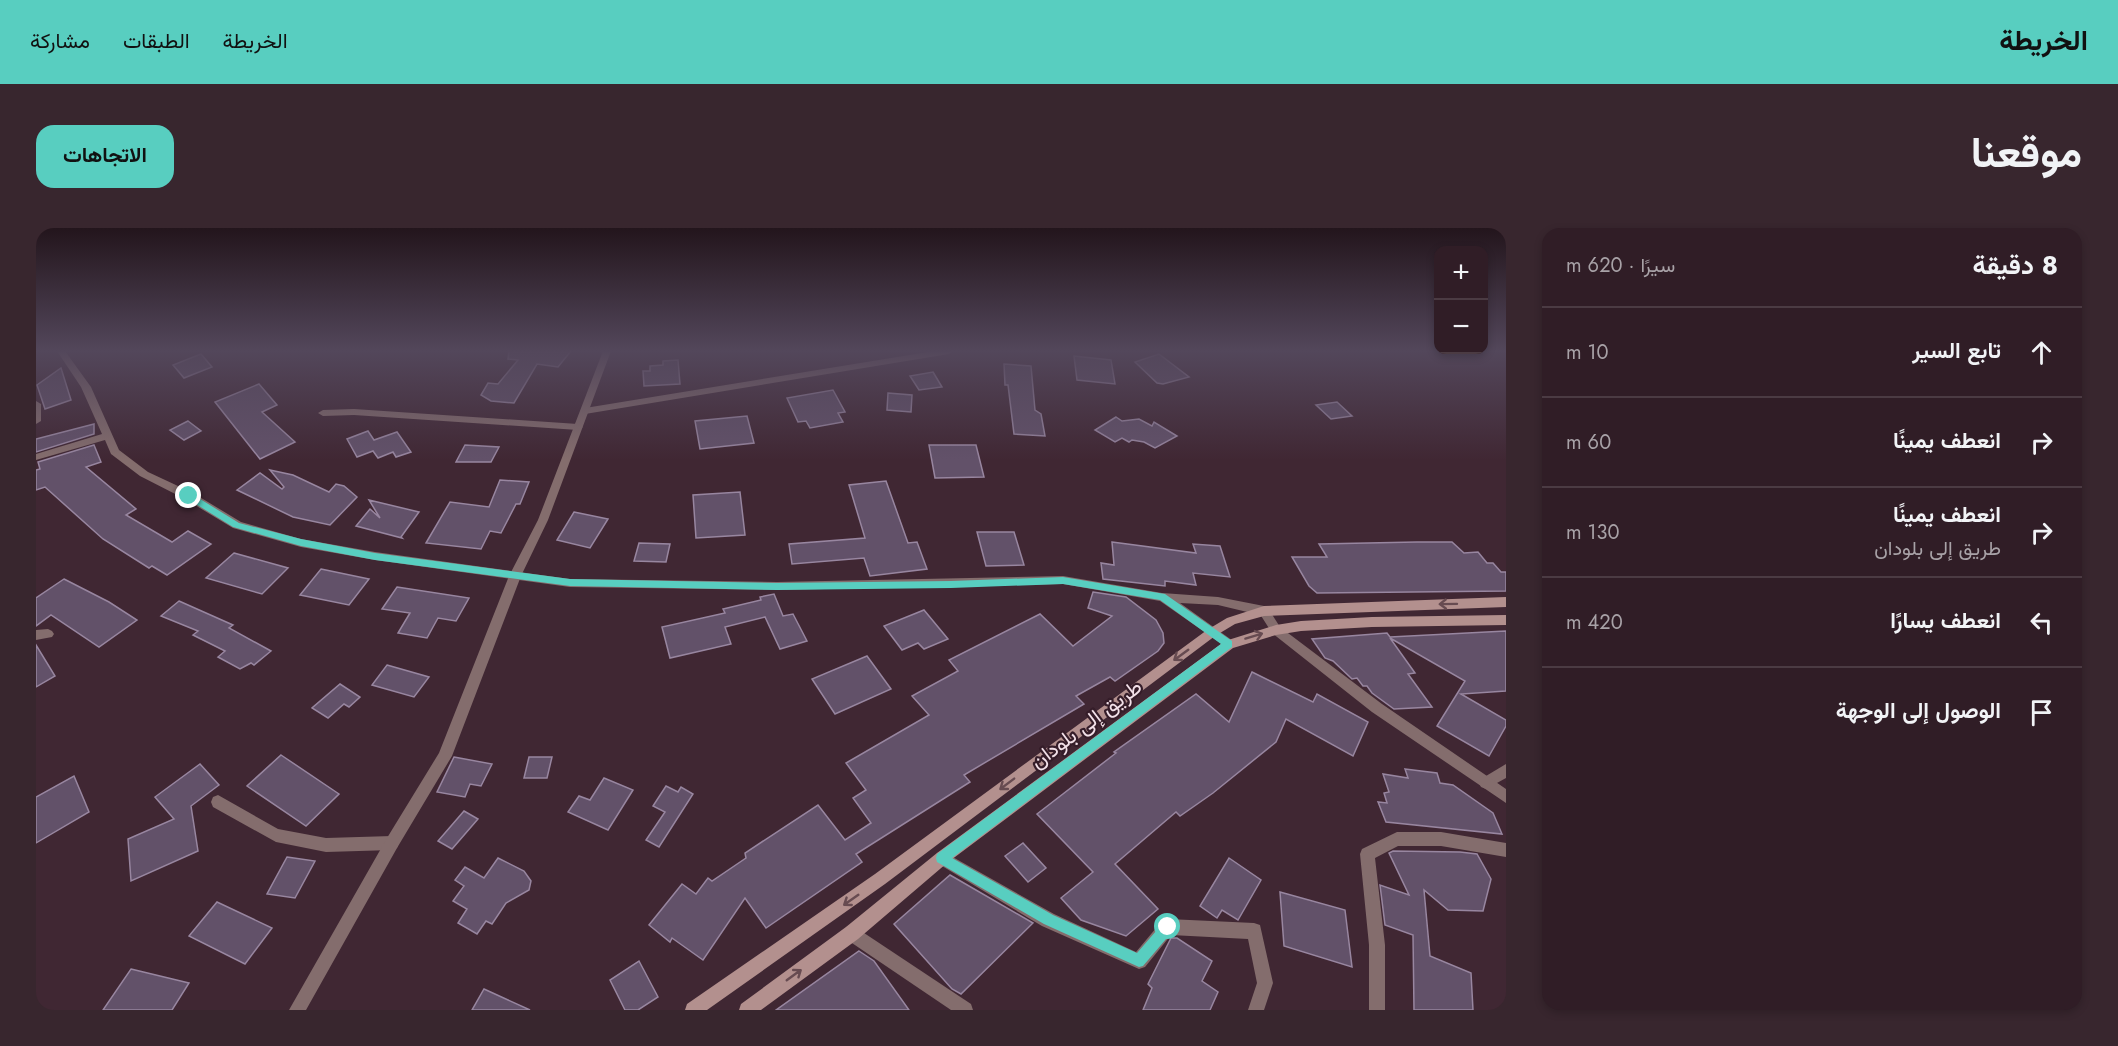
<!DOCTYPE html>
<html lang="ar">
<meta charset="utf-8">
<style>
body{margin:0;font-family:Jost,Vazirmatn,sans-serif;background:#38262e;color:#f1f3f6;direction:rtl}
.controls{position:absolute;right:18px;top:18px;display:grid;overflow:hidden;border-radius:12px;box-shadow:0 3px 9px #0003}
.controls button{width:54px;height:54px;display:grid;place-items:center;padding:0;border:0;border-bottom:2px solid #4b3b43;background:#301d26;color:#f1f3f6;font:30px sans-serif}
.stop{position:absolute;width:18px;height:18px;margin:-14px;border:4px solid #58cec0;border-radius:50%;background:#fff}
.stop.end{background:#58cec0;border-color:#fff;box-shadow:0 2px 6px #0008}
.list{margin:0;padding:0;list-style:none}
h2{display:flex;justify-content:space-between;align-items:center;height:78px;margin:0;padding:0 24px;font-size:26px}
h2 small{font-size:20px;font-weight:400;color:#a8a2a7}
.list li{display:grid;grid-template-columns:39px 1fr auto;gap:18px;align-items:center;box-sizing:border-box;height:90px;padding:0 24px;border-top:2px solid #4b3b43}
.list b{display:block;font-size:22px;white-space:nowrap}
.list p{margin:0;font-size:20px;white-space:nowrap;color:#a8a2a7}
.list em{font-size:20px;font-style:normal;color:#a8a2a7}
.icon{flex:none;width:33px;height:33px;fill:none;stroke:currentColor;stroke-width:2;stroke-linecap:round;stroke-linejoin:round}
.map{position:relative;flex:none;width:1470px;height:782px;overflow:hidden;direction:ltr;border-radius:18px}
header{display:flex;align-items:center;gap:36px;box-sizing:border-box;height:84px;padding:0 30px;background:#58cec0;color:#111}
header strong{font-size:28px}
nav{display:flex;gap:33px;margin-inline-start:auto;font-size:21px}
.intro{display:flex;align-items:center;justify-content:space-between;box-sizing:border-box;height:144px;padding:0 36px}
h1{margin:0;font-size:42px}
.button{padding:15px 27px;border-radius:18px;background:#58cec0;color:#111;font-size:21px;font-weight:700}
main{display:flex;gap:36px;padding:0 36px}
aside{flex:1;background:#301d26;border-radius:18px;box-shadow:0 3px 9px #0003}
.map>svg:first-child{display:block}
.building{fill:#625169;stroke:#9886a0;stroke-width:1.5}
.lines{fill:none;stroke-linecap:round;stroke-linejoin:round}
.minor{fill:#846d6d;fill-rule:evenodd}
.tertiary{fill:#846d6d;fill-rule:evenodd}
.secondary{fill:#b3908e;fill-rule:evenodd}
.oneway{stroke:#674b51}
.route{fill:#58cec0}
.labels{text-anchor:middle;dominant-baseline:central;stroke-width:4.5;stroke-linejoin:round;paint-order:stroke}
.street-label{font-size:21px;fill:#f3e1e9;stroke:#351d29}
</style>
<header>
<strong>الخريطة</strong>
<nav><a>الخريطة</a><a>الطبقات</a><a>مشاركة</a></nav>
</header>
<div class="intro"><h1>موقعنا</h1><a class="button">الاتجاهات</a></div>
<main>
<aside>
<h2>8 دقيقة<small>سيرًا · 620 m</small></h2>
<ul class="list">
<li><svg class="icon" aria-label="ahead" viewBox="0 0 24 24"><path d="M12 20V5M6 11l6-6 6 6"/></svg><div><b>تابع السير</b></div><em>10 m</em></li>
<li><svg class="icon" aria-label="right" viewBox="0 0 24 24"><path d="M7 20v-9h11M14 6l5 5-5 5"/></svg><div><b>انعطف يمينًا</b></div><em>60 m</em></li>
<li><svg class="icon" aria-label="right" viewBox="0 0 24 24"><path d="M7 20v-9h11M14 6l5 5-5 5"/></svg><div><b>انعطف يمينًا</b><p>طريق إلى بلودان</p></div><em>130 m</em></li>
<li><svg class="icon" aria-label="left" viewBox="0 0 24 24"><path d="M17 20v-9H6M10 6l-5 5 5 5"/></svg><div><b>انعطف يسارًا</b></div><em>420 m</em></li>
<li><svg class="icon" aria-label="arrive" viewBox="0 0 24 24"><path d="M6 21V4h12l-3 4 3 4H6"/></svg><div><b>الوصول إلى الوجهة</b></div></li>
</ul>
</aside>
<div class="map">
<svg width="1470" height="782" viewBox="0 0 1470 782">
<rect width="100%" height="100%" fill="#402733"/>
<g class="building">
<path d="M473,123h62l-13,16 -21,-3 -23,39 -23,-2 -10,-6 7,-12 10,1 20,-24 -10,-1z"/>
<path d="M165,126l11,13 -28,11 -11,-13z"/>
<path d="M1123,126l30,23 -26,7 -6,-1 -22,-21z"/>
<path d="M1038,128l37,4 4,24 -38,-4z"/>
<path d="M642,132l2,24 -36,2 -1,-15h7v-5l13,-1v-4z"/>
<path d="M968,136l27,2 4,44 6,4 4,22 -31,-2 -6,-49h-3z"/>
<path d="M25,140l10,32 -26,9 -8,-24z"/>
<path d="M897,144l9,15 -23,3 -9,-14z"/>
<path d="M223,156l18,21 -15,7 33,30 -35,17 -45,-57z"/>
<path d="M797,162l12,22 -7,1 5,9 -33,6 -4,-7 -8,1 -11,-24z"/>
<path d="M852,165l24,2 -1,17 -24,-2z"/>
<path d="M1301,174l15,14 -21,3 -15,-14z"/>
<path d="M711,188l7,27 -54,6 -5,-28z"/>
<path d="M1080,189l6,4 17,-2 13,7 2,-4 23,14 -22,12 -11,-6 -12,-2 -3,2 -7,-4 -7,4 -20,-12z"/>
<path d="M152,193l13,10 -17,9 -14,-10z"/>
<path d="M58,196v10l-58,18v-13z"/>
<path d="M332,203l6,9 23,-8 14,20 -15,5 -3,-5 -15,6 -5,-7 -16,6 -10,-18z"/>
<path d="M58,217l7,17 -15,5 50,42 -10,6 46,27 16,-11 23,13 -44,31 -15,-9 -3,2 -46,-29 -58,-52 -9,3v-20l4,-1 -2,-7z"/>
<path d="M429,217l34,2 -8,15h-35z"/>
<path d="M893,217h47l8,32 -49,1z"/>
<path d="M234,242l23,5 36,17 7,-8 8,2 13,11 -27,28 -37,-8 -56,-27 23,-17 22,16 2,-2z"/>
<path d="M464,252l29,2 -9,22h-4l-15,29 -11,-2 -9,18 -55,-6 24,-41 39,5z"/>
<path d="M850,253l22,62 9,-1 10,27 -57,7 -6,-18 -72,6 -3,-20 76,-6 -16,-53z"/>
<path d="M704,264l5,43 -49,3 -3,-43z"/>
<path d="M333,272l50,12 -18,25 1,1 -46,-12 14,-17 10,9z"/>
<path d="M538,284l34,7 -18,29 -33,-8z"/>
<path d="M941,304h37l10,33 -38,1z"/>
<path d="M1076,314l84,11 -3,-9 27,2 10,31 -37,-4 3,12 -31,-4v5l-62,-7 -2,-16 13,2z"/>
<path d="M1381,314h35l12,11 14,-1 9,11h6l8,9h5v19l-189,2 -8,-7 -17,-29h35l-8,-13z"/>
<path d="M603,315l31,1 -4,18 -32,-1z"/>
<path d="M198,325l54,15 -26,26 -56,-16z"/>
<path d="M285,341l48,10 -20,26 -49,-10z"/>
<path d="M28,351l45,23 28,18 -38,27 -48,-32 -15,11v-28z"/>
<path d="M361,359l72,11 -13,23 -18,-3 -11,20 -29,-5 12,-20 -28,-4z"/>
<path d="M1057,364l33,5 30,23 7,13 1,10 -6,8 -43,30 -5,-4 -34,19 8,8 -120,71 6,7 -114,72 6,8 -96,66 -21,-30 -42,62 -31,-22 -2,4 -21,-17 33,-41 14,10 12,-16 4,3 34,-23 -1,-5 73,-48 27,35 26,-17 -18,-25 13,-8 -20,-27 83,-48 -17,-19 46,-25 -9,-11 91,-46 33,32 39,-30 -24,-8z"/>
<path d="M738,366l9,22 10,-2 14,27 -27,8 -15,-32 -40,10 6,17 -61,14 -8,-31 63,-14 -2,-4 38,-9 -1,-3z"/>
<path d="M143,373l54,24 -4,3 42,23 -17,14 -3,-2 -11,6 -22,-12 7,-6 -32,-16 5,-4 -37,-15z"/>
<path d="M888,382l24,29 -24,10 -6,-6 -16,7 -18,-24z"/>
<path d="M1470,403v60l-45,3 45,26v6l-17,30 -52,-30 28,-45 -75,-43 25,35 -7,1 24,33 -38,2 -22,-16 -5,-7h-4l-6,-8 -5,1 -19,-18 -8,-3 -13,-19 75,-6 3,4z"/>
<path d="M0,417l19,31 -19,11z"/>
<path d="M831,428l24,33 -56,25 -23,-35z"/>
<path d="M351,437l42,12 -15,20 -42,-12z"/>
<path d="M1216,444l61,30 4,-8 51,28 -15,34 -67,-37 -10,23 -63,51 -33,23 -4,-4 -61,52 43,45 -32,27 -45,-16 -20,-22 32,-26 -56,-58 79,-61 -2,-1 82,-58 33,28z"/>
<path d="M304,456l20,13 -11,10 -5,-3 -16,14 -16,-10z"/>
<path d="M245,527l58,39 -33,32 -59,-40z"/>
<path d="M418,529l38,7 -11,22 -11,-2 -5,13 -28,-5z"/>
<path d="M493,529h23l-5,21h-23z"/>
<path d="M164,536l19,21 -28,21 7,45 -67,30 -3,-42 46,-20 -19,-22z"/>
<path d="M1369,541l32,4 3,10 13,2 40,28 9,21 -116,-12 -8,-20 9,1 -3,-10 5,-1 -6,-18 25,4z"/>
<path d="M38,548l15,36 -53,31v-46z"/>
<path d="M568,550l29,12 -25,40 -40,-18 11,-16 11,4z"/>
<path d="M630,558l12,6 3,-5 12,7 -34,53 -13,-7 19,-28 -12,-6z"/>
<path d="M428,583l14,8 -26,30 -14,-8z"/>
<path d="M987,615l23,25 -18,14 -23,-26z"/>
<path d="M1357,623l67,1 17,2 14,25 -8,32 -35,-1 -24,-20 6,66 41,17 2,37h-59l-1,-75 -28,-10 -5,-40 29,10 -20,-42z"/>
<path d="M251,629l28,4 -20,37 -28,-4z"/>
<path d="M462,630l26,13 7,10 -2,9 -23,13 -14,21 -6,-3 -9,13 -19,-11 9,-14 -14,-8 11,-15 -9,-6 10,-13 19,11z"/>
<path d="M1193,630l32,22 -23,40 -16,-10 -5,8 -17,-12z"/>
<path d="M914,647l83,48 -72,71 -9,-5 -58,-65z"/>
<path d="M1244,664l65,18 7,57 -68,-21z"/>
<path d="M181,674l55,26 -27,36 -56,-28z"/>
<path d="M1135,710h6l35,23 -10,20 16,11 -8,18h-67l9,-22 -4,-4z"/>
<path d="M823,723l15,10 35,49h-133z"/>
<path d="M603,733l19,36 -20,13h-13l-15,-30z"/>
<path d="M95,741l58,14 -17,27h-69z"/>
<path d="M448,761l46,21h-58z"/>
</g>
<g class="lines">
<g class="minor">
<path d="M21,123h8l26,36 28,63 29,22 45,21 48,29 60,17 74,13 195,27 207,3 286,-6 99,17 56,4 46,9 4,2 2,3 -2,3 -4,2 -46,-11 -38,-2 53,38 2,3 -2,3 -4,2 -69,-48 -97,-17 -286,6 -207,-3 -195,-27 -74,-13 -68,-19 -48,-29 -45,-23 -29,-22 -6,-14 -69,20v-6l66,-20 -21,-47z"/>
<path d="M898,123h19l-4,3 -364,60 -5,-3 5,-3z"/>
<path d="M0,173l5,3v17l-5,3z"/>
<path d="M318,181l224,15 5,3 -5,3 -224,-15 -31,1 -5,-3 5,-3z"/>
<path d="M12,401l4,2 2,3 -2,3 -16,3v-10z"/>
<path d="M1470,536v14l-20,11 -5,-2 -2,-4 2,-4z"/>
<path d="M182,567l60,34 48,9 66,-2 5,2 2,5 -2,5 -5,2 -66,2 -50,-10 -63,-35 -2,-5 2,-5z"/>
<path d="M1361,604h44l65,11v14l-65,-11h-43l-23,12 10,87v65h-16v-65l-9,-91 2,-5z"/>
<path d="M906,623l112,63 82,38 26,-31 6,-2 86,4 6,2 13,58 -9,27h-16l9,-27 -9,-44 -77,-4 -26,32 -6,2 -97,-43 -105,-63 -2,-5 2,-5z"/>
<path d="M816,697l119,79 2,6h-22l-105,-71 -2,-6 2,-6z"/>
</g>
<g class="tertiary">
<path d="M567,123h8l-63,169 -27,56 -69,180 -55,92 -91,162h-17l98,-172 52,-85 70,-177 29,-56z"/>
<path d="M1228,378l4,2 12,19 102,77 124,85v14l-134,-91 -100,-79 -14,-22 2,-3z"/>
</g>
<g class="secondary">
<path d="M1470,369v10l-242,9 -29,8 -20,12 -330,248 -178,126h-22l2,-6 188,-130 332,-244 20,-12 37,-12z"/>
<path d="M1470,387v10l-134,2 -71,4 -25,4 -43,13 -286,215 -89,76 -97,71h-22l2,-6 105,-77 91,-74 288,-212 51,-16 25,-4 71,-4z"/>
</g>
</g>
<defs><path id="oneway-shaft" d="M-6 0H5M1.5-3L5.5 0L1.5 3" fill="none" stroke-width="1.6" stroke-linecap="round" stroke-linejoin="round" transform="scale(1.5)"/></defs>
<g class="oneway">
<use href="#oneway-shaft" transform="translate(1412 376) rotate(179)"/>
<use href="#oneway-shaft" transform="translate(1218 408) rotate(-17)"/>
<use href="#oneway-shaft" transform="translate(1145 427) rotate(144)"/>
<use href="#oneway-shaft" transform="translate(971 556) rotate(143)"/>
<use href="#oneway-shaft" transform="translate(815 672) rotate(145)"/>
<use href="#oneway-shaft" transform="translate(758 747) rotate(-36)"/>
</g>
<linearGradient id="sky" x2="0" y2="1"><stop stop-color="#23151c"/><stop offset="0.53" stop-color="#53475b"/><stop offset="1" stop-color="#53475b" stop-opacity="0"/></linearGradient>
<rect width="1470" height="232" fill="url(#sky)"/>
<path class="route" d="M150,266h6l47,29 62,16 74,14 195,26 207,4 174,-2 112,-4 102,17 67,47v6l-280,211 101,57 84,38 26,-30 5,-2 4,2 2,4 -2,5 -29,34 -4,1 -95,-43 -107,-62 -1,-4 1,-4 284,-210 -61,-44 -97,-16 -112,4 -174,2 -207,-4 -195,-26 -74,-14 -68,-19 -47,-29z"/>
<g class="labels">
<g class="street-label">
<text transform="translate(1050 496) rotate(-37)">طريق إلى بلودان</text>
</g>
</g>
</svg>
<div class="controls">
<button>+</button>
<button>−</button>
</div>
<div class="stop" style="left:1132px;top:699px"></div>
<div class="stop end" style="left:153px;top:268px"></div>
</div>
</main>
